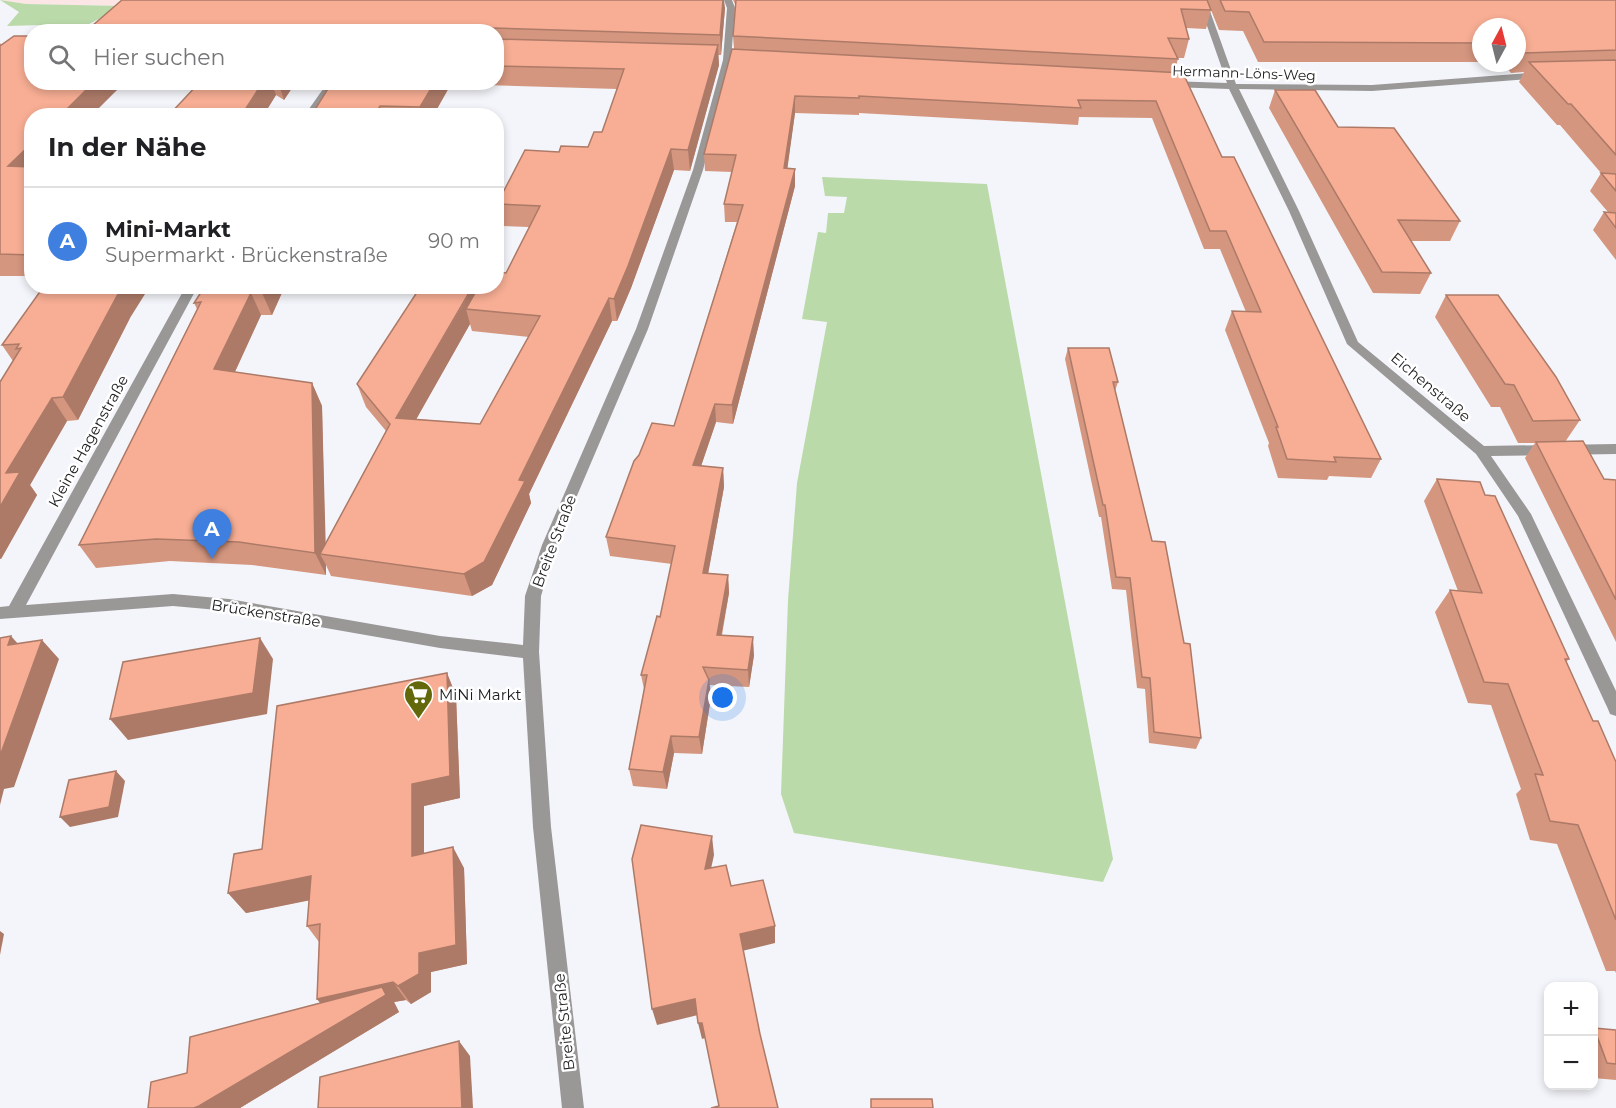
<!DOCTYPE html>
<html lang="de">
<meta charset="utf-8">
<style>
body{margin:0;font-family:Montserrat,sans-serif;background:#f2f2f2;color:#202124}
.controls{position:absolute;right:18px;bottom:18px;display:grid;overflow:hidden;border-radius:12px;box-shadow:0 3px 9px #0003}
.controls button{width:54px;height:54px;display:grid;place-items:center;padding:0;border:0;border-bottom:2px solid #e0e0e0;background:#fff;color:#202124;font:30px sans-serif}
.compass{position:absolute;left:1472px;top:18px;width:54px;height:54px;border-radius:50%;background:#fff;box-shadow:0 3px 9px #0003;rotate:7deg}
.you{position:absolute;left:723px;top:698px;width:21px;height:21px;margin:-15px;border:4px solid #fff;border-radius:50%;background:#1a73e8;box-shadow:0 0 0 9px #1a73e833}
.badge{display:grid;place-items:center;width:39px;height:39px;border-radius:50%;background:#1a73e8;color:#fff;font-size:20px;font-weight:700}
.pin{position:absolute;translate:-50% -50px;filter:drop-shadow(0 2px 3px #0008)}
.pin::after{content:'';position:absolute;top:32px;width:21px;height:18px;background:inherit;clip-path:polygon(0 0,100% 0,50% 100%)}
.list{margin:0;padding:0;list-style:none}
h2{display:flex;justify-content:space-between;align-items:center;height:78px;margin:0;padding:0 24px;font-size:26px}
h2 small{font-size:20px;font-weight:400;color:#757577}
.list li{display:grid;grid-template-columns:39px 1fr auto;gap:18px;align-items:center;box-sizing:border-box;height:108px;padding:0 24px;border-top:2px solid #e0e0e0}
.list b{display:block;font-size:22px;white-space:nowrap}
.list p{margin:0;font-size:20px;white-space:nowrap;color:#757577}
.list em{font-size:20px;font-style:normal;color:#757577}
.icon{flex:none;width:33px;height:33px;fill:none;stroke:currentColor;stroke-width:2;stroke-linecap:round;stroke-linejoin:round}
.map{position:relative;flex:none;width:1616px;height:1108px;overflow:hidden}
.search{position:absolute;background:#fff;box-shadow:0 3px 9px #0003;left:24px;top:24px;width:480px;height:66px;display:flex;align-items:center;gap:15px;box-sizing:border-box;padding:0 21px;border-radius:24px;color:#757577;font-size:22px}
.panel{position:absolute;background:#fff;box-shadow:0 3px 9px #0003;left:24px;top:108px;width:480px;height:186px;border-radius:24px}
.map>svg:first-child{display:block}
.education{fill:#fbe5e5}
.green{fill:#bbdaaa}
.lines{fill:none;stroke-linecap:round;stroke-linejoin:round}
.minor{fill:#9a9797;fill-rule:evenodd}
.wall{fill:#d4967f;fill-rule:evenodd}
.shaded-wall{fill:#ad7a68}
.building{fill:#f7ae94;stroke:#ad7a68;stroke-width:1.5}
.labels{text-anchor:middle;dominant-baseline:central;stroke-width:5;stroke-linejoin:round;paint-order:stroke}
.far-street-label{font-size:14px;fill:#1d1d1f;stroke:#fff}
.street-label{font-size:15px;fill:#1d1d1f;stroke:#fff}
.poi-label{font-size:15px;fill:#1d1d1f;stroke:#fff;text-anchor:start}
</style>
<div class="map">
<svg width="1616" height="1108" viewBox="0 0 1616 1108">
<rect width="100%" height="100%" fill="#f4f5fa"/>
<path class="education" d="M0,0h133l-10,6 -97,-2z"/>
<g class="green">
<path d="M0,0l26,4 97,2 -47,25 -16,1 -18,-7 -35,1 12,-14z"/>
<path d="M822,177l165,7 126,675 -10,23 -309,-49 -13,-39 7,-194 9,-117 30,-161 -25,-3 16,-87 8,1 2,-20h16l3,-16 -22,-1z"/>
</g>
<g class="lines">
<g class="minor">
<path d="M724,0h8l3,8 -4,52 -28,110 -55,159 -92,216 -15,51 -2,56 12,175 33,281h-22l-29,-281 -10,-169 -83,-10 -211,-37 -56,-5 -173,13v-12l9,-1 177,-320h12l-172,319 147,-11 56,5 211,37 83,9 2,-49 17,-51 94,-216 57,-159 30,-110 4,-52z"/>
<path d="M1198,0h8l30,84 136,1 169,-13 5,3 -5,3 -169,13 -133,-2 60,122 59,131 126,104 132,-2v10l-125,2 40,58 85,177v25l-6,-2 -2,-5 -90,-193 -42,-62 -129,-110 -58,-133 -60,-122 -59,-2 -5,-3 5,-3 57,2z"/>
<path d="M328,82h9l-24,34h-9z"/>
</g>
</g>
<g class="wall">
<path d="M733,0h883v260l-23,-30 11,-18h4l-18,-21 11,-18 -41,-48h-3l-38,-43 5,-10 -13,1 -8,-10h14v-36h-36v35h-223l-15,-31 -24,-1 -10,-25 2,5 -5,19 -20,-1 3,11 -5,19h-6l-3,14 47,85 159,302 -10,19 -42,-2 -2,4 -49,-2 -10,-32 1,-3 -44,-113 7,-19 14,1 -26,-63h-16l-52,-131 -73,-1 -1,8 -219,-12v2l-64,-2 -8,55 8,18 -62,238 -17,-2 -15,44 22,2 1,19 -16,86 20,2 1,18 -7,42 32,20 -5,32 -39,-2 1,12 -9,57 -28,-1 -7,36 -34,-3 -4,-17 15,-80 -3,-14 19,-58 12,-53 -62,-8 -4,-19 68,-111 63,-204h-12l-1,-18 8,-32 -27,-1 -1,-17 30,-105 -1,-13 2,-32z"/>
<path d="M725,8l-4,47h-3l1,10 -29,106 -16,-1 -43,118 -14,33h-5l-83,173 2,9 -39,82 -20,11 -141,-20 -5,-11v10l-74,-10 -82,-4 -74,7 -17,-23 118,-236 -3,-6 11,-17h80l-13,29h-11l-26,57 77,11 10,23 3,138 61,-113 -20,-24 -9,-23 117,-98 1,7 31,-20 23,-46 -27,-1 -5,-22 62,-52 29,-5 14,-15 15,-43 -166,-5 -18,32h-122l21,-34h164v-50h-411zM470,324l2,7 57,6 -49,87 -64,-5z"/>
<path d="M0,43l32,39h264l-12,18 -8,-5 -13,21h-95l24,-26h-75l-85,26v160h-32z"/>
<path d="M1275,90l63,37 122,94 -10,20h-40l21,32 -11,21 -47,-1 -104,-185z"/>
<path d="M1446,295l134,125 -15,22 39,37 12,1v162l-91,-184 10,-15h-17l-18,-36h-9l-56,-90z"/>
<path d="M130,318l-52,102 -11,1 -37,64 7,10 -36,64h-1v-177l13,-21 -11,-16z"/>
<path d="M1068,348l50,34 -3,9 86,347 -5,11 -47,-6 -4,-54 -8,-1 -11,-98 -14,-1 -11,-72h-2l-34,-158z"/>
<path d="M1437,479l48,16 84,164 -3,3 27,59 23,41v211l-1,-2h-9l-49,-127 -27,-4 -14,-46 5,-5 -30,-84 -23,-2 -33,-91 15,-22 8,1 -34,-90z"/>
<path d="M447,673l9,23 4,102 -36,8v47l40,15 3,96 -36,8v20l-20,12 -5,-4 -12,2 5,10 -159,96h-92l39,-35 133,-70 -3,-4 2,-57 -12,-16 2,-26 -63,13 -18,-20 34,-44z"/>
<path d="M1594,1028l22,2v50l-23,-2z"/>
</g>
<g class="shaded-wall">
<path d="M723,0h1l1,8 -4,47 -1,-20z"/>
<path d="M718,45l1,20 -29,106 -2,-21z"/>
<path d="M94,82h20l3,8 -26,26h-31z"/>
<path d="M263,82h8l5,13 -13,21h-22z"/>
<path d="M278,82h18l-12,18z"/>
<path d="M435,82h15l1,2 -18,32h-11l-2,-9z"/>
<path d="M795,96v17l-10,73 -1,-18z"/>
<path d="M380,106l2,10h-8z"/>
<path d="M32,143v33l-24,-10z"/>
<path d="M671,149l3,21 -43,118 -14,33 -3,-22z"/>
<path d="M795,169v17l-62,238 -1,-19z"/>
<path d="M124,286h26l-20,32 -52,102 -15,-23 54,-101z"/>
<path d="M265,286h20l-13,29 -10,-22z"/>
<path d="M474,286l6,22 -14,1 4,15 -66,117 -8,-23z"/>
<path d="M251,293l10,22 -35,76 -12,-22z"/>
<path d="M609,298l3,23 -83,173 2,9 -39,82 -20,11 -8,-22 55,-94z"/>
<path d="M312,383l10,23 4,149 -6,-1 6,11v10l-11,-22z"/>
<path d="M52,398l15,23 -37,64 7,10 -36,64 -1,-1v-51l6,-34z"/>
<path d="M715,404l1,18 -21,62 -2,-19z"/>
<path d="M723,468l1,19 -19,104 -2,-18z"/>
<path d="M728,575l1,18 -11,60 -1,-18z"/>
<path d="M11,636l17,19 -20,-10z"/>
<path d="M753,637l1,18 -5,32 -1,-17z"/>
<path d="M260,638l13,21 -6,55 -139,26 -18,-21z"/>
<path d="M42,640l17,19 -45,128 -10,2 -4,16v-49z"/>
<path d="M447,673l9,23 4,102 -36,8v70l-12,-20v-72z"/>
<path d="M709,680l2,17 -9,57 -3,-17z"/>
<path d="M671,736l3,17 -7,36 -4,-17z"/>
<path d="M116,771l9,10 -7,36 -48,10 -10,-10z"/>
<path d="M712,836l2,19 -7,32 -2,-18z"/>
<path d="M453,847l11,21 3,96 -36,8v20l-20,12 -13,-18 21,-33z"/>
<path d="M311,876l15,21 -80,16 -18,-20z"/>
<path d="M775,926v17l-33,8 -2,-17z"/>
<path d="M0,931l4,3 -4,21z"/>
<path d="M393,982l13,18 -12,2 5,10 -159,96h-46l139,-91 -16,-18z"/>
<path d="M695,999l3,16 -41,10 -5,-16z"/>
<path d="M698,1023h4l3,15 -3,1z"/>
<path d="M459,1041l11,15 3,52h-11z"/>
</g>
<g class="building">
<path d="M122,0h601l-3,35 -228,-7 -2,2v2h-405z"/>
<path d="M736,0h471l4,10 -30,-1 8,30 -21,-1 10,21 -445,-23z"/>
<path d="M1220,0h396v50l-95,3 -4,-4v-22h-36v16l-217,-1 -15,-30 -24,-1z"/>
<path d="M14,36h18v46h62l-34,34h-28v27l-24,23 24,1v88l-32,-1v-208z"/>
<path d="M496,39l222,6 -30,105 -17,-1 -43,117 -14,33 -5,-1 -90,182 6,1 -41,81 -20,12 -144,-20 70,-130 -33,-40 64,-98h52l-77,132 84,6 60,-108 -74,-7 13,-23h17v-14l10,1 34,-67 -43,-2 28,-54 34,2 2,-6 27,1 6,-15h8l22,-63 -128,-3z"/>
<path d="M732,49l451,24 39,84h12l147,302 -47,-2 2,5 -49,-3 -11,-32h2l-46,-116 29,1 -35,-81h-16l-54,-130 -78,-1 3,8 -222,-12v2l-64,-2 -11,72 11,1 -63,236 -17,-1 -22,61 30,3 -20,105 25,2 -11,60 36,2 -5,33 -45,-3 6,13 -10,57 -28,-1 -8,36 -34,-3 18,-94h-6l16,-59 3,1 15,-71 -69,-9 28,-76 5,-6 13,-32 22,3 69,-221 -19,-1 12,-49 -32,-1z"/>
<path d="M1616,60v95l-45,-51h-3l-39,-42z"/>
<path d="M200,82h63l-22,34h-73z"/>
<path d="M332,82h103l-15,25 -40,-1 -6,10h-63z"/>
<path d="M1275,90h40l23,37 56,1 66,93 -62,-1 33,53 -49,-1z"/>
<path d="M1601,173l15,1v17z"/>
<path d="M1604,212l12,1v15z"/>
<path d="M44,286h80l-7,10 -54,101 -11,1 -46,75 14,-1 -20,35v-125l21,-34 -5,1 3,-5 -17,1z"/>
<path d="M205,286h60l-3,7h-11l-37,76 98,14 3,170 -76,-11 -83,-3 -77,6 122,-243 -7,1z"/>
<path d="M1446,295h52l58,82 24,43 -47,1 -19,-36 -9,-1z"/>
<path d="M1068,348h41l9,34h-5l39,159 13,1 19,101 6,1 11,94 -47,-6 -4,-54 -8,-1 -12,-99 -14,-1 -11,-72h-2z"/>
<path d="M1583,441l21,38 12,1v120l-80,-158z"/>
<path d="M1437,479l43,3 5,13 10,1 74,163h-4l28,62h5l18,41v158l-38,-95 -28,-4 -15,-47 8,1 -35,-91 -24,-2 -34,-92 32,3z"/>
<path d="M11,636l-3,9 34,-5 -42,116v-118z"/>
<path d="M260,638l-7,55 -143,26 13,-57z"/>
<path d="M447,673l3,103 -38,8v72l41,-9 3,98 -37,8v21l-21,12 -5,-4 -76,17 3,-75 -13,2 4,-50 -83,17 6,-39 28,-5 15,-143z"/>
<path d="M116,771l-7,36 -49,10 9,-37z"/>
<path d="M641,825l71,11 -7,33 21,-4 5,21 32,-6 12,46 -35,8 20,100 18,74h-67l8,-2 -17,-83h-4l-3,-24 -43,10 -20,-150z"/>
<path d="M382,987l4,8 -187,111 -5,2h-46l3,-26 36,-9 3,-36z"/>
<path d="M1594,1028l22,2v34l-9,-1z"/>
<path d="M459,1041l3,67h-144l2,-31z"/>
<path d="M871,1099h61l1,9h-62z"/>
</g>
<defs>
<symbol id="supermarket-pin" viewBox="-11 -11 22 30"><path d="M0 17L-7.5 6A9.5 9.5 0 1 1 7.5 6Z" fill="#63690a" stroke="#fff"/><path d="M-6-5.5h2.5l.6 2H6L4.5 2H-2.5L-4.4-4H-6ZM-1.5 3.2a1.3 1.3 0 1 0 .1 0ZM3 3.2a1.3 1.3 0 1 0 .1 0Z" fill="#fff"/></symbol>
</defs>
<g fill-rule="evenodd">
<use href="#supermarket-pin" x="402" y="678" width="33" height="45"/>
</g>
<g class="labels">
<g class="far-street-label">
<text transform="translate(1244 73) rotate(2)">Hermann-Löns-Weg</text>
</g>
<g class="street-label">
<text transform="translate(1431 387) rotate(40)">Eichenstraße</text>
<text transform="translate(88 441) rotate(-61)">Kleine Hagenstraße</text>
<text transform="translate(554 541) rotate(-69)">Breite Straße</text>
<text transform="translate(266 613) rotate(9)">Brückenstraße</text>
<text transform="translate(564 1022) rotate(-96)">Breite Straße</text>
</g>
<g class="poi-label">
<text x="439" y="694">MiNi Markt</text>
</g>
</g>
</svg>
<div class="controls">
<button>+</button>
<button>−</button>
</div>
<svg class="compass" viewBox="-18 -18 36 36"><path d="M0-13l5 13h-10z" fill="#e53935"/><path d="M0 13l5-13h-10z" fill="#757577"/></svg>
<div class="you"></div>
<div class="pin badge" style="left:212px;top:559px;background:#3f7fe0">A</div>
<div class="search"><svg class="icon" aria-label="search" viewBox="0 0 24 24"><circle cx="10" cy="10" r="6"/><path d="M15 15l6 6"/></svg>Hier suchen</div>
<section class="panel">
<h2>In der Nähe<small></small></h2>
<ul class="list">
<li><span class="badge" style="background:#3f7fe0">A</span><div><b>Mini-Markt</b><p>Supermarkt · Brückenstraße</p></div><em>90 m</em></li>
</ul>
</section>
</div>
